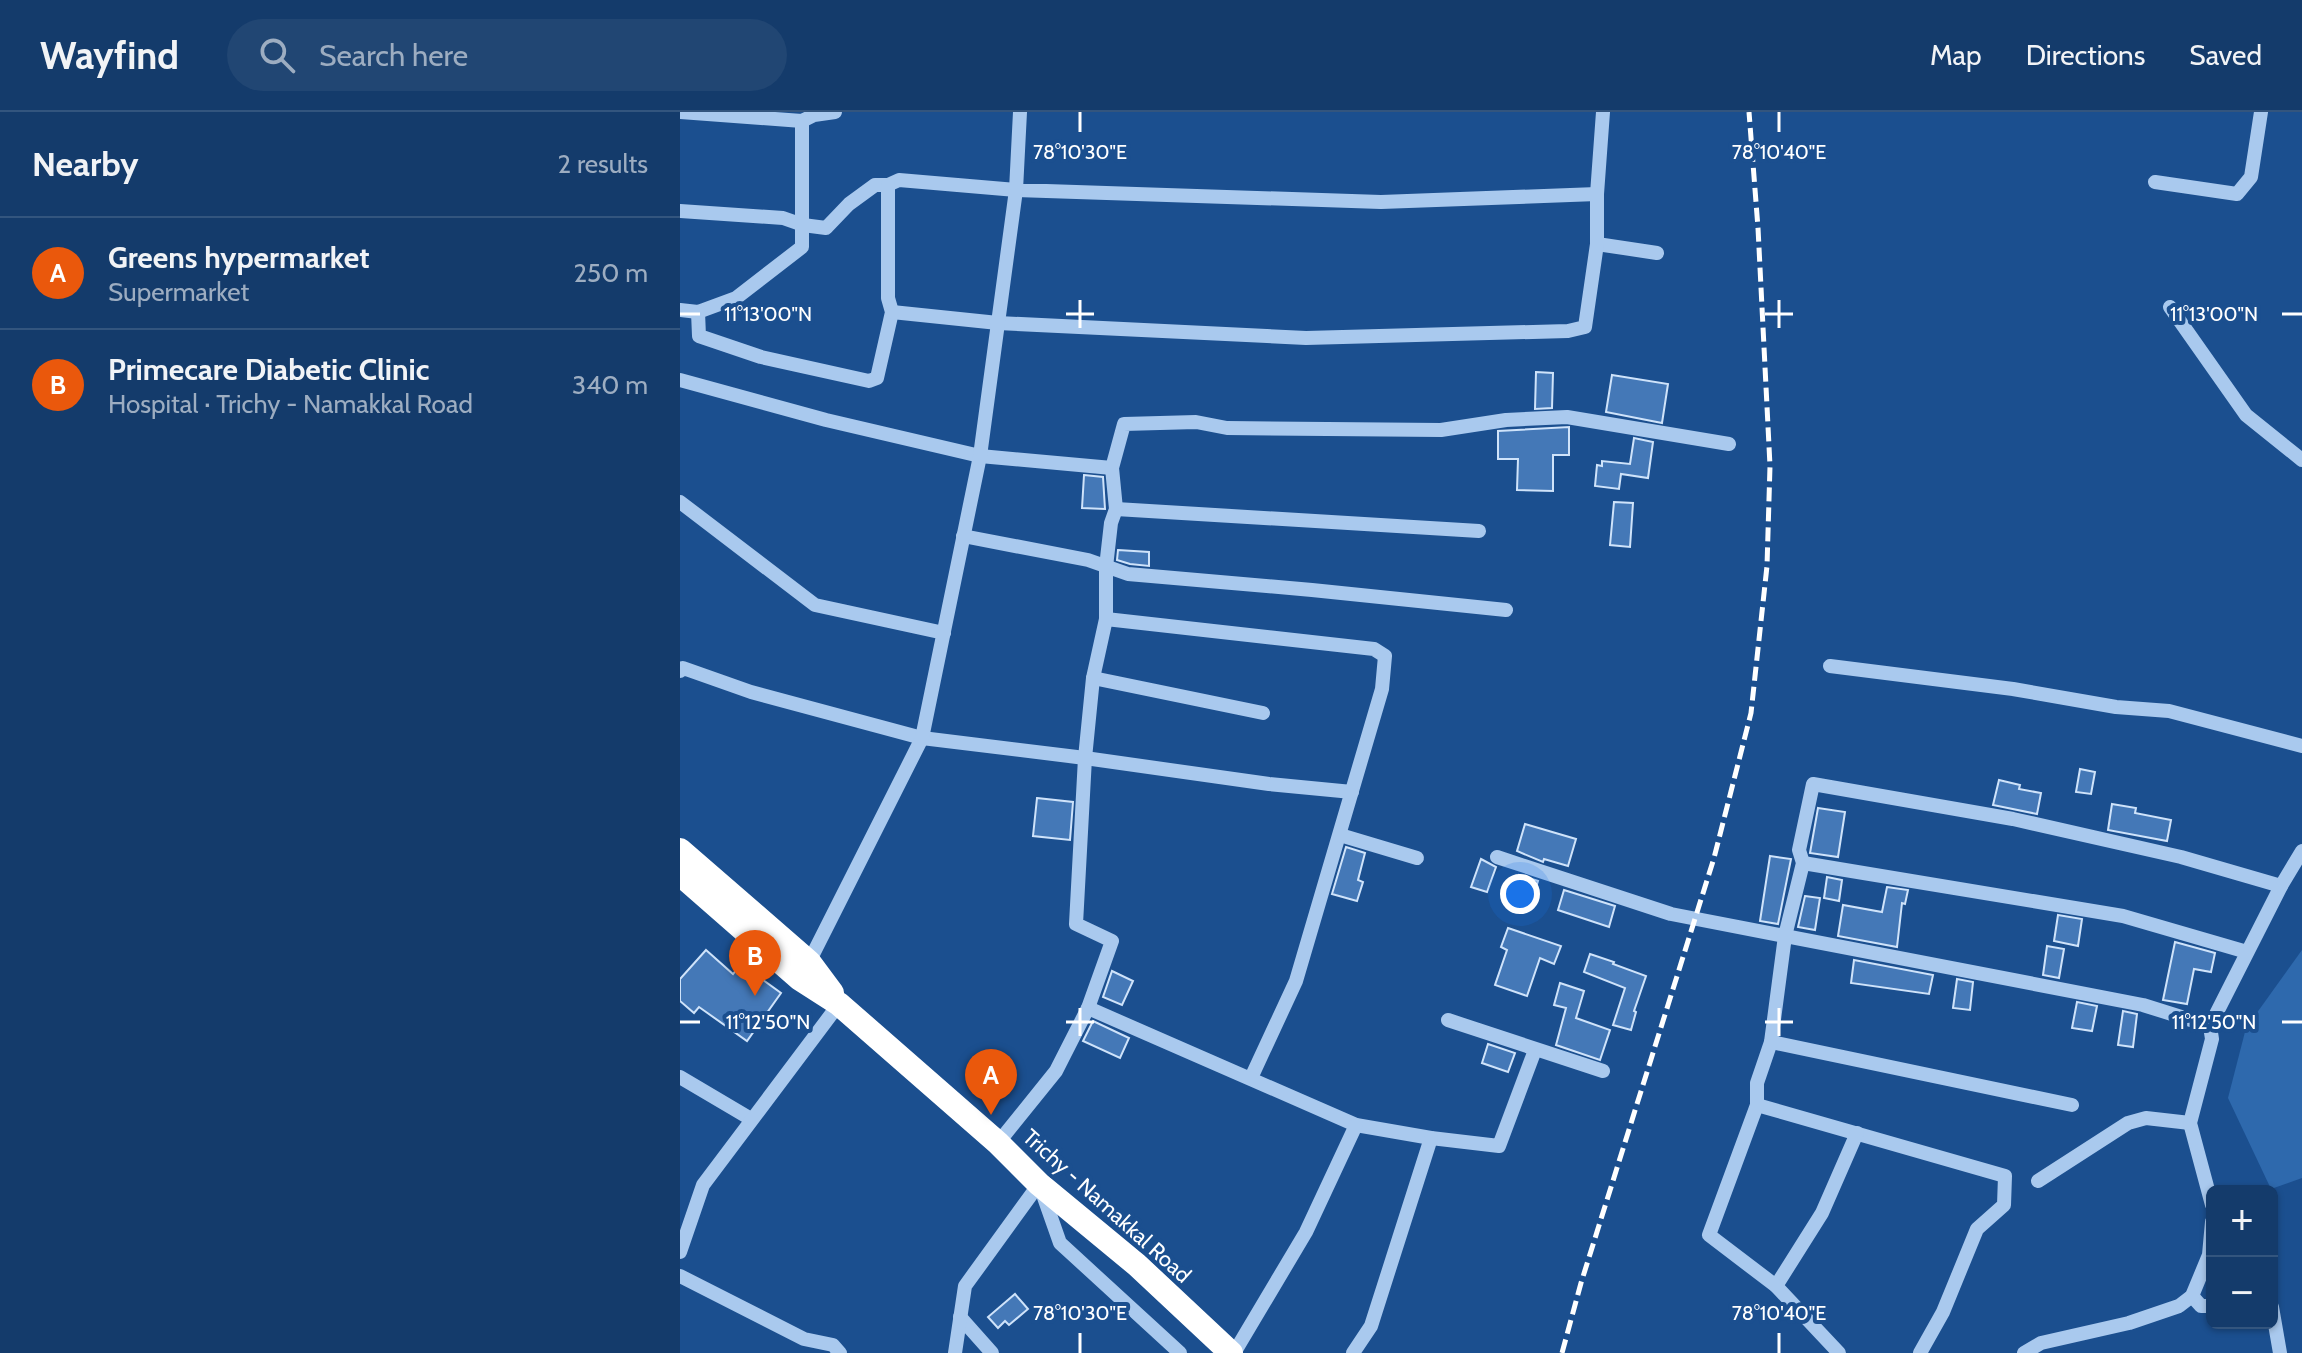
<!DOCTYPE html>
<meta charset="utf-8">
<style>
body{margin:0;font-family:Cabin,sans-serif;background:#214673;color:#f1f3f6}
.controls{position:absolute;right:24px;bottom:24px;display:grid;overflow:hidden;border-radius:12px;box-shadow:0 2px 6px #0004}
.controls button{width:72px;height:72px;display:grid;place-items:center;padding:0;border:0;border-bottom:2px solid #33557e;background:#143b6b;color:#f1f3f6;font:40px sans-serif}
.you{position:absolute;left:840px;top:782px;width:28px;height:28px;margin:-20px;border:6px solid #fff;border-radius:50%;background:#1a73e8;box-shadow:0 0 0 12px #1a73e833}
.badge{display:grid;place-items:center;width:52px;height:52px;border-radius:50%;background:#ea580c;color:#fff;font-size:26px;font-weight:700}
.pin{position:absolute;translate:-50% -66px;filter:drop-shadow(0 2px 4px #0008)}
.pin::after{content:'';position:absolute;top:42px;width:28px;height:24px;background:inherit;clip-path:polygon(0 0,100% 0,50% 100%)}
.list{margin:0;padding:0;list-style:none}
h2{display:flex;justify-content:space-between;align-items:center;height:104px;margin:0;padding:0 32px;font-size:34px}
h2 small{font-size:26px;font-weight:400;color:#9dadc1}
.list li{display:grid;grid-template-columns:52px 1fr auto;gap:24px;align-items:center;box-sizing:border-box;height:112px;padding:0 32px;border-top:2px solid #33557e}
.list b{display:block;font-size:30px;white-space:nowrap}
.list p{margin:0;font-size:26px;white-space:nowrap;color:#9dadc1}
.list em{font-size:26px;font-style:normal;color:#9dadc1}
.icon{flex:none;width:44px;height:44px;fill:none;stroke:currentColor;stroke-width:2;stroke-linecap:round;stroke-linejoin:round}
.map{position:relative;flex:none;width:1622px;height:1241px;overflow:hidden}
header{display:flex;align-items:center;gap:48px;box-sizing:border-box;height:112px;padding:0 40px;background:#143b6b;border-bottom:2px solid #33557e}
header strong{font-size:38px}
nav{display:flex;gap:44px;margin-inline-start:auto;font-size:28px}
.search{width:560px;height:72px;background:#214673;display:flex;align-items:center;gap:20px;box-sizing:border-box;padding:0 28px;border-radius:44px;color:#9dadc1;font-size:30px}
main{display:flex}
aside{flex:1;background:#143b6b}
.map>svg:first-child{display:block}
.green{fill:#2e69ad}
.building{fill:#4478b7;stroke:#cfe3fa;stroke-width:2}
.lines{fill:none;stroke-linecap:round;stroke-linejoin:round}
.minor{stroke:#a9c9ee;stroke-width:14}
.highway{stroke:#fff;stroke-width:24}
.rail{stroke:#fff;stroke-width:5;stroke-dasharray:14 6;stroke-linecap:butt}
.ticks{fill:none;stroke:#fff;stroke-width:3}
.labels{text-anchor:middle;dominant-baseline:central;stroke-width:8;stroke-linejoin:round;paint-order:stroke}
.street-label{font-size:22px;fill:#fff;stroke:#1b4f8f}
.ticks-label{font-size:20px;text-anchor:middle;fill:#fff;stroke:#1b4f8f;stroke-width:8;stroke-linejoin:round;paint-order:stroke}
</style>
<header>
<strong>Wayfind</strong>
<div class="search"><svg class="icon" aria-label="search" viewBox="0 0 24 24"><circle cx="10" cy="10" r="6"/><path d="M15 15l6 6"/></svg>Search here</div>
<nav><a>Map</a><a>Directions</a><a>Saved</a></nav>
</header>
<main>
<aside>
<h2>Nearby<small>2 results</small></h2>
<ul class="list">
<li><span class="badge">A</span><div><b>Greens hypermarket</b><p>Supermarket</p></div><em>250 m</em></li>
<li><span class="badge">B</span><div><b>Primecare Diabetic Clinic</b><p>Hospital · Trichy - Namakkal Road</p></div><em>340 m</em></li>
</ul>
</aside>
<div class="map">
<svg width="1622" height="1241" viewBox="0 0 1622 1241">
<rect width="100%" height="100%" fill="#1b4f8f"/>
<path class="green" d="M1622,838v228l-31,11 -43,-91 18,-70z"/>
<g class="building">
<path d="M856,260l17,1 -1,35 -17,1z"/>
<path d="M932,263l56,9 -6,39 -56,-11z"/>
<path d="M889,315v28h-16v36l-36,-1 1,-31h-20v-28z"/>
<path d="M954,326l19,4 -5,36 -27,-4 -2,15 -24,-3 2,-21 5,1v-5l28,3z"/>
<path d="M404,363l19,2 2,32 -23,-1z"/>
<path d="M934,390l19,1 -3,44 -20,-2z"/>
<path d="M438,438l31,2v14l-19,-2 -13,-4z"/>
<path d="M1400,657l15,3 -4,22 -15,-2z"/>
<path d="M1319,668l21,5 -1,4 22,4 -4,21 -44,-9z"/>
<path d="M357,686l36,4 -3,38 -37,-4z"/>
<path d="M1432,692l24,4 -1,5 36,7 -4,21 -59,-11z"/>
<path d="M1138,696l27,4 -7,45 -28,-4z"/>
<path d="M845,712l51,15 -8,27 -24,-7 -1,3 -26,-11z"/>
<path d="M666,735l19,6 -7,27 5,2 -6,19 -25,-7z"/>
<path d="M1090,744l21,3 -13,65 -18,-3z"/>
<path d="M801,747l15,8 -9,25 -16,-5z"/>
<path d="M839,763l19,6 -7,23 -19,-6z"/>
<path d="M1147,765l15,3 -3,21 -15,-3z"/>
<path d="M1207,775l21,3 -3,14 -3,-1 -5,44 -59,-11 5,-31 39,7z"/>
<path d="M884,778l51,16 -6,21 -51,-17z"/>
<path d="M1125,784l15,2 -5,32 -17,-3z"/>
<path d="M1378,803l24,4 -4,27 -24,-5z"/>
<path d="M828,816l53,18 -7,18 -14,-6 -13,38 -32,-11 12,-35 -6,-3z"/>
<path d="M1495,830l40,11 -4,19 -17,-3 -7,35 -24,-4z"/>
<path d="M1367,834l17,3 -5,29 -16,-3z"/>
<path d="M26,838l27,24 8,-10 40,29 -34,48 -48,-34 -5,6 -14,-12v-22z"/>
<path d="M910,842l24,8 -1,2 33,12 -12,35 2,1 -5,18 -18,-5 12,-37 -41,-16z"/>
<path d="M1174,848l79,15 -4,19 -78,-11z"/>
<path d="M432,859l21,10 -11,24 -19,-8z"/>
<path d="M1277,867l16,3 -3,28 -17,-2z"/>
<path d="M880,871l24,8 -8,27 34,12 -10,30 -44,-15 10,-37 -12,-3z"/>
<path d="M1397,890l20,4 -5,25 -20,-3z"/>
<path d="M1443,899l14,3 -4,33 -15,-2z"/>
<path d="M413,909l36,17 -9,20 -37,-17z"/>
<path d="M808,932l27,9 -7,19 -26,-9z"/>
<path d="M335,1182l13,15 -19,16 -4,-4 -7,7 -10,-11z"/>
</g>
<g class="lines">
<g class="minor">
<path d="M0,0l122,9 12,-6 21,-3"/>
<path d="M1475,70l82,12 14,-17 10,-65"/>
<path d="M0,99l103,7 20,7 23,3 23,-24 26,-19h13l11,-5 117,10 365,12 216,-8"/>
<path d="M917,132l60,9"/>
<path d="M1490,195l76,108 56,45"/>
<path d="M0,198l18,2 38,-14 66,-51v-126"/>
<path d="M18,200l1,24 62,21 108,24 8,-3 15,-66 -4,-14v-113"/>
<path d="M212,200l106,11 308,15 262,-7 17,-4 12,-83v-50l6,-82"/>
<path d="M0,268l146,40 154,36 132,12"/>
<path d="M0,390l135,103 129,28"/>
<path d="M436,397l363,22"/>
<path d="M283,424l125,24 40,14 184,16 194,20"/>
<path d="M426,507l268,30 11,7 -3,33 -86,292 -45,97"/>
<path d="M1150,554l183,23 103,18 53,4 133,35"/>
<path d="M0,559l3,-3 68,24 171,46 163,20 184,26 83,8"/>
<path d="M413,566l170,35"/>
<path d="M660,723l77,23"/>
<path d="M817,745l174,57 472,91 67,21"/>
<path d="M1123,751l320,53 124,36"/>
<path d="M126,856l116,-230 58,-282 36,-266 4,-78"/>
<path d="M408,896l268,117 75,13 68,8 36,-96"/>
<path d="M768,908l155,51"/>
<path d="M1091,930l301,63"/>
<path d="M0,965l71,42"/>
<path d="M1077,993l248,71 -1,29 -27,24 -34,83 -23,41"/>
<path d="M318,1031l58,-72 32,-63 24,-67 -36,-17 9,-166 8,-80 13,-59v-52l5,-44 5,-14 -4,-41 12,-44 72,-2 31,6 214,2 65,-10 61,-3 162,27"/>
<path d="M1358,1069l90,-58 18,-5 44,5"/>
<path d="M361,1077l19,54 120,110"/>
<path d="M1532,1093l-22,-82 22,-84 -2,-13 71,-140 21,-35"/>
<path d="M0,1140l23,-67 136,-181"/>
<path d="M0,1164l124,63 29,6 7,8"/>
<path d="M1096,1174l46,-73 35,-80"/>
<path d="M1512,1184l9,10h11"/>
<path d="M1592,1195l8,46"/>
<path d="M280,1205l32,36"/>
<path d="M275,1241l10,-67 74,-102"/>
<path d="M554,1241l72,-121 50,-107"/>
<path d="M673,1241l18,-27 60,-188"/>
<path d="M1159,1241l-63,-67 -67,-51 48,-130v-22l14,-41 14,-106 18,-73 -4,-13 14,-66 200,35 168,38 100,29"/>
<path d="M1344,1241l17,-10 88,-20 50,-17 13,-10 17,-41 3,-33"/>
</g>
<g class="highway">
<path d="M0,738l129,112 23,31"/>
<path d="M0,762l120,105 39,25 159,139 41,41 98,81 94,88"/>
</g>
<path class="rail" d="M882,1241l19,-70 133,-425 37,-145 16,-147 3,-100 -12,-238 -9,-116"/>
</g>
<path class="ticks" d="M400,0v20M1099,0v20M400,188v28M1099,188v28M0,202h20M386,202h28M1085,202h28M1602,202h20M400,896v28M1099,896v28M0,910h20M386,910h28M1085,910h28M1602,910h20M400,1221v20M1099,1221v20"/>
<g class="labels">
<g class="street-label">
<text transform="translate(427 1094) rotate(42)">Trichy - Namakkal Road</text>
</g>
</g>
<g class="ticks-label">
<text x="400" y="47">78°10'30"E</text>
<text x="1099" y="47">78°10'40"E</text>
<text x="88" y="209">11°13'00"N</text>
<text x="1534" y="209">11°13'00"N</text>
<text x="88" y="917">11°12'50"N</text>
<text x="1534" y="917">11°12'50"N</text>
<text x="400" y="1208">78°10'30"E</text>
<text x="1099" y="1208">78°10'40"E</text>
</g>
</svg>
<div class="controls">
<button>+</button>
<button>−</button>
</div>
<div class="you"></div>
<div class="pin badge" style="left:311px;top:1003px">A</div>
<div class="pin badge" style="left:75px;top:884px">B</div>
</div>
</main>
